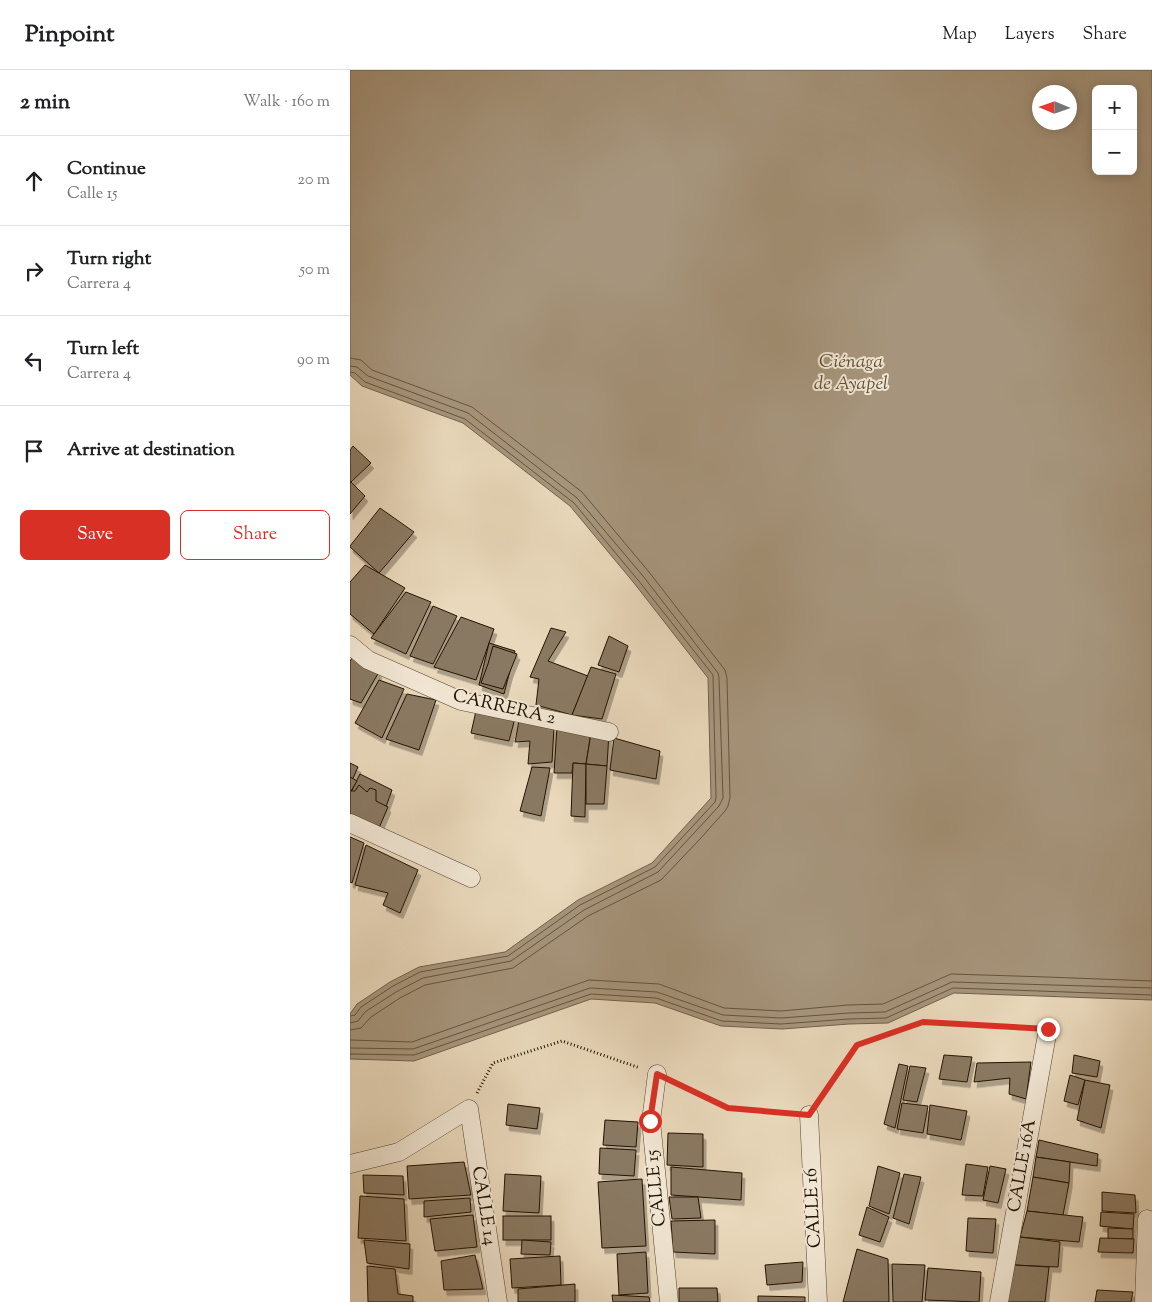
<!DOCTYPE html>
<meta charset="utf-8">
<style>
body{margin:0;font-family:"Sorts Mill Goudy",serif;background:#f6f6f6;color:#202124}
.controls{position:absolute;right:15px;top:15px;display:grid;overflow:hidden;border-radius:8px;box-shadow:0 2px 12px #0003}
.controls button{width:45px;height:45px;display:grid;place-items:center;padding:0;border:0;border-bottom:1px solid #e0e0e0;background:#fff;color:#202124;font:25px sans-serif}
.compass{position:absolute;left:682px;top:15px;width:45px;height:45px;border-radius:50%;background:#fff;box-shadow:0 2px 12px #0003;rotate:272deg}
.stop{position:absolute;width:15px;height:15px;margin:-11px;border:4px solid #d93025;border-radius:50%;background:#fff}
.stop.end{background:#d93025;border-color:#fff;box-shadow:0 1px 5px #0008}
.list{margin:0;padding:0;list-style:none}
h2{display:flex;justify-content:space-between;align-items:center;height:65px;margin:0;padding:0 20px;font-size:21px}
h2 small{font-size:16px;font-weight:400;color:#757577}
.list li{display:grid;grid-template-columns:32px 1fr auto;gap:15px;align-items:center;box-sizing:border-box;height:90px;padding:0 20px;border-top:1px solid #e0e0e0}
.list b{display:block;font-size:19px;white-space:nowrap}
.list p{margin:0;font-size:16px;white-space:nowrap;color:#757577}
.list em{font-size:16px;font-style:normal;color:#757577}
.actions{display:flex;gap:10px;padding:15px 20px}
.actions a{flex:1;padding:11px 0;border:1px solid #d93025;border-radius:8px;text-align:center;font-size:18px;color:#d93025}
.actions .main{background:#d93025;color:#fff}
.icon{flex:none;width:28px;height:28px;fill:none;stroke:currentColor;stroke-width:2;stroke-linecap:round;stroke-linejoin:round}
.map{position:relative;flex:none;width:802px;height:1232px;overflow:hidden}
header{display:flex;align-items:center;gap:30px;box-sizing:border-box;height:70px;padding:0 25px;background:#fff;border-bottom:1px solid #e0e0e0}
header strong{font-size:24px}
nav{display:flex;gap:28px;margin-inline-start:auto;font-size:18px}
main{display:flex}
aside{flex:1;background:#fff}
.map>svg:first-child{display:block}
.water{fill:#a6957c;stroke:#72614b;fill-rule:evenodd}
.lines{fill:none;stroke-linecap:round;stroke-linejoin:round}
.shore{stroke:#64543e;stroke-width:1}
.building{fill:#8a7962;stroke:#231201;filter:url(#shadow)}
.street-casing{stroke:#544430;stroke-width:19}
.path{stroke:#231201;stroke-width:3;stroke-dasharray:1 2.5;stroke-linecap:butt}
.street{stroke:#f1e6d3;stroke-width:18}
.route{stroke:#d93025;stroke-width:6}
.labels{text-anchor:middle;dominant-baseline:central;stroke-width:4;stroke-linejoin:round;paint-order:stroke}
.street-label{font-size:18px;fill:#231201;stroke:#f1e6d3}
.water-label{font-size:19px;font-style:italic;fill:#5e4d38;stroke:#f1e6d3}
</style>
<header>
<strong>Pinpoint</strong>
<nav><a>Map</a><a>Layers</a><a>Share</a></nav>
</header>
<main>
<aside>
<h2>2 min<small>Walk · 160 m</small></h2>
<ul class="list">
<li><svg class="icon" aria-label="ahead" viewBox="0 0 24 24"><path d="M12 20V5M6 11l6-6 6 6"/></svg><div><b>Continue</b><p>Calle 15</p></div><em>20 m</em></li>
<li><svg class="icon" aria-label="right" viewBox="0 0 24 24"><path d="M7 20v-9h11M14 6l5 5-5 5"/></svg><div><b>Turn right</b><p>Carrera 4</p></div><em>50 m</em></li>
<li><svg class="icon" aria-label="left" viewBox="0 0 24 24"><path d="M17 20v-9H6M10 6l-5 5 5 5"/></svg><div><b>Turn left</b><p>Carrera 4</p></div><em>90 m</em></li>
<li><svg class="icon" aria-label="arrive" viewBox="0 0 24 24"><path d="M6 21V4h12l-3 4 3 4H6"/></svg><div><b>Arrive at destination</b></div></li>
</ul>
<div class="actions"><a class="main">Save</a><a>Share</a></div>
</aside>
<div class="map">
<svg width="802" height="1232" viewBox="0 0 802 1232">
<defs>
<filter id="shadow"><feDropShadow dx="3" dy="5.5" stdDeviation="0" flood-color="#0004"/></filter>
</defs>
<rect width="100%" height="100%" fill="#e9d8bb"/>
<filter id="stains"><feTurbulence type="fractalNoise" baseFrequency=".004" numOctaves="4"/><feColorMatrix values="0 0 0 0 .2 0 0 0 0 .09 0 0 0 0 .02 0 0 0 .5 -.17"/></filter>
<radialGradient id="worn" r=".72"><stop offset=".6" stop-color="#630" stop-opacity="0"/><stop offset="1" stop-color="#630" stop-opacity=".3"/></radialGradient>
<path class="water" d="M0,0h802v930l-198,-7 -66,30 -39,1 -67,5 -61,-3 -66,-23 -64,-4 -177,62 -64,-2v-45l7,-10 33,-22 29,-15 86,-15 73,-52 74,-37 59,-65 -3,-120 -74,-95 -64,-77 -107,-83 -101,-37 -12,-11zM746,19h37v82h-37zM690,22h30v30h-30z"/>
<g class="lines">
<g class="shore">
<path d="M0,288l11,2 11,10 100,37 110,85 67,80 76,98 2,8 3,120 -2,8 -3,5 -25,28 -39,41 -73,36 -75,52 -88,17 -25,13 -29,19 -10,11 -11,2"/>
<path d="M0,296l7,1 11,9 100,37 109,85 66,78 75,97 1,5 4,120 -4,8 -61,66 -74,38 -73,51 -88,17 -27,14 -31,20 -7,9 -8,2"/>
<path d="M0,302l5,1 10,9 100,37 109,84 64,77 75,95 3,123 -1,4 -60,65 -75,38 -72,51 -88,16 -27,14 -32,21 -6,8 -5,1"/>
<path d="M0,970l62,2 177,-62 70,4 65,24 57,3 67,-6 35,-1 68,-30 96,3 105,4"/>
<path d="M0,978l63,1 177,-61 67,4 66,23 58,3 68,-5 36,-1 67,-30 200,6"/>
<path d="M0,984l64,1 177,-61 65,4 66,23 59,3 68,-5 37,-1 67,-30 199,7"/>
</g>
</g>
<g class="building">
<path d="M3,376l18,17 -20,19 -1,-2v-30z"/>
<path d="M1,412l14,14 -15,18v-31z"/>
<path d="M30,438l34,24 -35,41 -29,-26v-1z"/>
<path d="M15,495l40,23 -31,46 -24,-20v-32z"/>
<path d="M56,522l25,10 -25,52 -35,-16z"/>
<path d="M83,536l24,10 -24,48 -23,-8z"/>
<path d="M111,547l33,12 -18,51 -42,-13z"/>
<path d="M201,558l15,4 -18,29 40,15 -16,39 -36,-10 3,-26 -9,-2z"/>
<path d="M259,566l19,10 -9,26 -21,-7z"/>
<path d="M139,573l26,8 -11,43 -25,-9z"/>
<path d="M143,576l24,8 -14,35 -22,-6 7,-19z"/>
<path d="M3,587l26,15 -18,31 -11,-4v-38z"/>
<path d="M241,597l25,7 -14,45 -30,-4z"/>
<path d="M29,610l25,9 -22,49 -27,-15z"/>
<path d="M57,624l29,6 -17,50 -33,-11z"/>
<path d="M126,641l39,7 -6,23 -38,-8z"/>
<path d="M169,651l35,6 -2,35 -24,2 2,-23 -15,1z"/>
<path d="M207,657l34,6 -5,31 -13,-1 -1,10h-18z"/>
<path d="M259,662l-2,34 -21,-2 5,-31z"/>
<path d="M264,668l46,13 -4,28 -46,-9z"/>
<path d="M0,693l8,4 -8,18z"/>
<path d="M223,693l13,1 -1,53 -14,-1z"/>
<path d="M236,694l21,2 -3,38h-18z"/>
<path d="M182,697l18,1 -9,48 -21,-5z"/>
<path d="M10,704l32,16 -14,39 -28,-13v-22z"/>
<path d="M0,707l7,4 -6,10h4l4,-6 8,7 3,-4 6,2v11l12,6 -9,21 -29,-12z"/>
<path d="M0,767l14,6 -12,40 -2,-1z"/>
<path d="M16,775l52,25 -18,43 -17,-8 5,-12 -33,-8z"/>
<path d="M594,985l28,2 -5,25 -28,-3z"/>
<path d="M724,985l26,6 -3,16 -25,-4z"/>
<path d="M681,992l-5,37 -17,-5 1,-16 -36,4 3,-19z"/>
<path d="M549,994l9,2 -13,62 -11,-4z"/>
<path d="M560,996l16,2 -9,34 -14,-2z"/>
<path d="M720,1005l15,5 -7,25 -14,-4z"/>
<path d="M735,1010l25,5 -9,43 -24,-8z"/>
<path d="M552,1033l26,3 -5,27 -26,-4z"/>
<path d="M158,1034l32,4 -3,21 -31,-4z"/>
<path d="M580,1035l37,6 -6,29 -34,-6z"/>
<path d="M255,1050l33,2 -2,25 -33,-2z"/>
<path d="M318,1063l35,1v33l-36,-2z"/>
<path d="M689,1070l59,14 -1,12 -61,-9z"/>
<path d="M250,1078l36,2 -2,26 -35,-2z"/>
<path d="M686,1087l34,5 -1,21 -36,-6z"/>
<path d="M114,1092l7,33 -62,4 -2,-33z"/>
<path d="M616,1094l22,3 -5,29 -21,-1z"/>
<path d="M528,1096l22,7 -11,41 -20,-8z"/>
<path d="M640,1096l16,3 -8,34 -15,-3z"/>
<path d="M321,1097l71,6 -1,27 -70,-5z"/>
<path d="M155,1104l36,2 -2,37 -36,-2z"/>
<path d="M554,1104l17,3 -12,47 -16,-6z"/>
<path d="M13,1105l40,1 1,19 -40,-2z"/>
<path d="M683,1107l36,6 -6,32 -36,-4z"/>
<path d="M292,1109l4,67 -44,2 -4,-66z"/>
<path d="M752,1122l33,3 1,18 -34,-2z"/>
<path d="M10,1126l44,3 2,42 -48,-3z"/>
<path d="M319,1127h29l3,21 -29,1z"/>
<path d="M120,1128l1,14 -47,5v-16z"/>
<path d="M517,1137l22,10 -9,25 -21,-7z"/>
<path d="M677,1141l56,6 -4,25 -59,-5z"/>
<path d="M751,1142l33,2 -1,15 -33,-3z"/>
<path d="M123,1145l4,32 -42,4 -5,-32z"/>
<rect x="153" y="1146" width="48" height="24"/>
<path d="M618,1148l28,1 -3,34 -27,-2z"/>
<path d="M365,1150v34l-42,-2 -2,-31z"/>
<path d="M758,1158l25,1v10h-25z"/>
<path d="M670,1167l40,5 -2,25 -44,-2z"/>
<path d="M750,1168l34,1 -1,14 -35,-1z"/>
<path d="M14,1170l46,4 -1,25 -42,-6z"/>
<path d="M172,1170l29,2 -1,13 -29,-1z"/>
<path d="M507,1179l31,10 1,43h-46z"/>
<path d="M296,1182l2,41 -29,2 -2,-41z"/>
<path d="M125,1185l8,34 -39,1 -3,-29z"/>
<path d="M210,1186l1,29 -49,3 -2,-29z"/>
<path d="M453,1192l-1,20 -35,3 -2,-20z"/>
<path d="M542,1194l33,1 -3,37h-29z"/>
<path d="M664,1195l35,2 -4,35h-38z"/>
<path d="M17,1196l28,3 3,25 15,2v6h-45z"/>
<path d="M578,1198l53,4 -2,30 -54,-2z"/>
<path d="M225,1214v18h-57v-13z"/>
<path d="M329,1218h38l1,14h-39z"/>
<path d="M747,1220l36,2 -2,10h-36z"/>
<path d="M262,1225l37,2 1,5h-37z"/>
<path d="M408,1226l47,1v5h-47z"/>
</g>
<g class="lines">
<defs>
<g id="street">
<path d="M0,575l18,15 93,41 148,31"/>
<path d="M0,753l121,55"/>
<path d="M307,1004l-6,47 18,181"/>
<path d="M459,1045l9,187"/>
<path d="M0,1094l49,-12 70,-43 29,193"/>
<path d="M649,1232l49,-273"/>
<path d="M794,1232l3,-83"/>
</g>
</defs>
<use href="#street" class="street-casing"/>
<g class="path">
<path d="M323,1012l55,26 63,5"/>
<path d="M127,1023l16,-30 69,-22 78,27"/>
<path d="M469,1030l38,-55 66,-23 107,6"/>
</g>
<use href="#street" class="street"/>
</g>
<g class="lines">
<path class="route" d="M300,1051l7,-47 71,34 81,7 48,-70 66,-23 125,7"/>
</g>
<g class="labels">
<g class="street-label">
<text transform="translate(154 638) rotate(13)">CARRERA 2</text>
<text transform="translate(673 1096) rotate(-80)">CALLE 16A</text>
<text transform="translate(307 1118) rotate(-96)">CALLE 15</text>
<text transform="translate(133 1136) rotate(81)">CALLE 14</text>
<text transform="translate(464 1138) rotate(-93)">CALLE 16</text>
</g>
<g class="water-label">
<text x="501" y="292">Ciénaga<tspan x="501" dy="22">de Ayapel</tspan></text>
</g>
</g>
<rect width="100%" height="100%" filter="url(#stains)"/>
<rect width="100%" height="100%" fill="url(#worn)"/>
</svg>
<div class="controls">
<button>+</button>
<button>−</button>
</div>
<svg class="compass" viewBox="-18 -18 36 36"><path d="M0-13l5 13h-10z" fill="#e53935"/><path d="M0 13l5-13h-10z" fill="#757577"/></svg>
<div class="stop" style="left:300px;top:1051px"></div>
<div class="stop end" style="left:698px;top:959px"></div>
</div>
</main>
